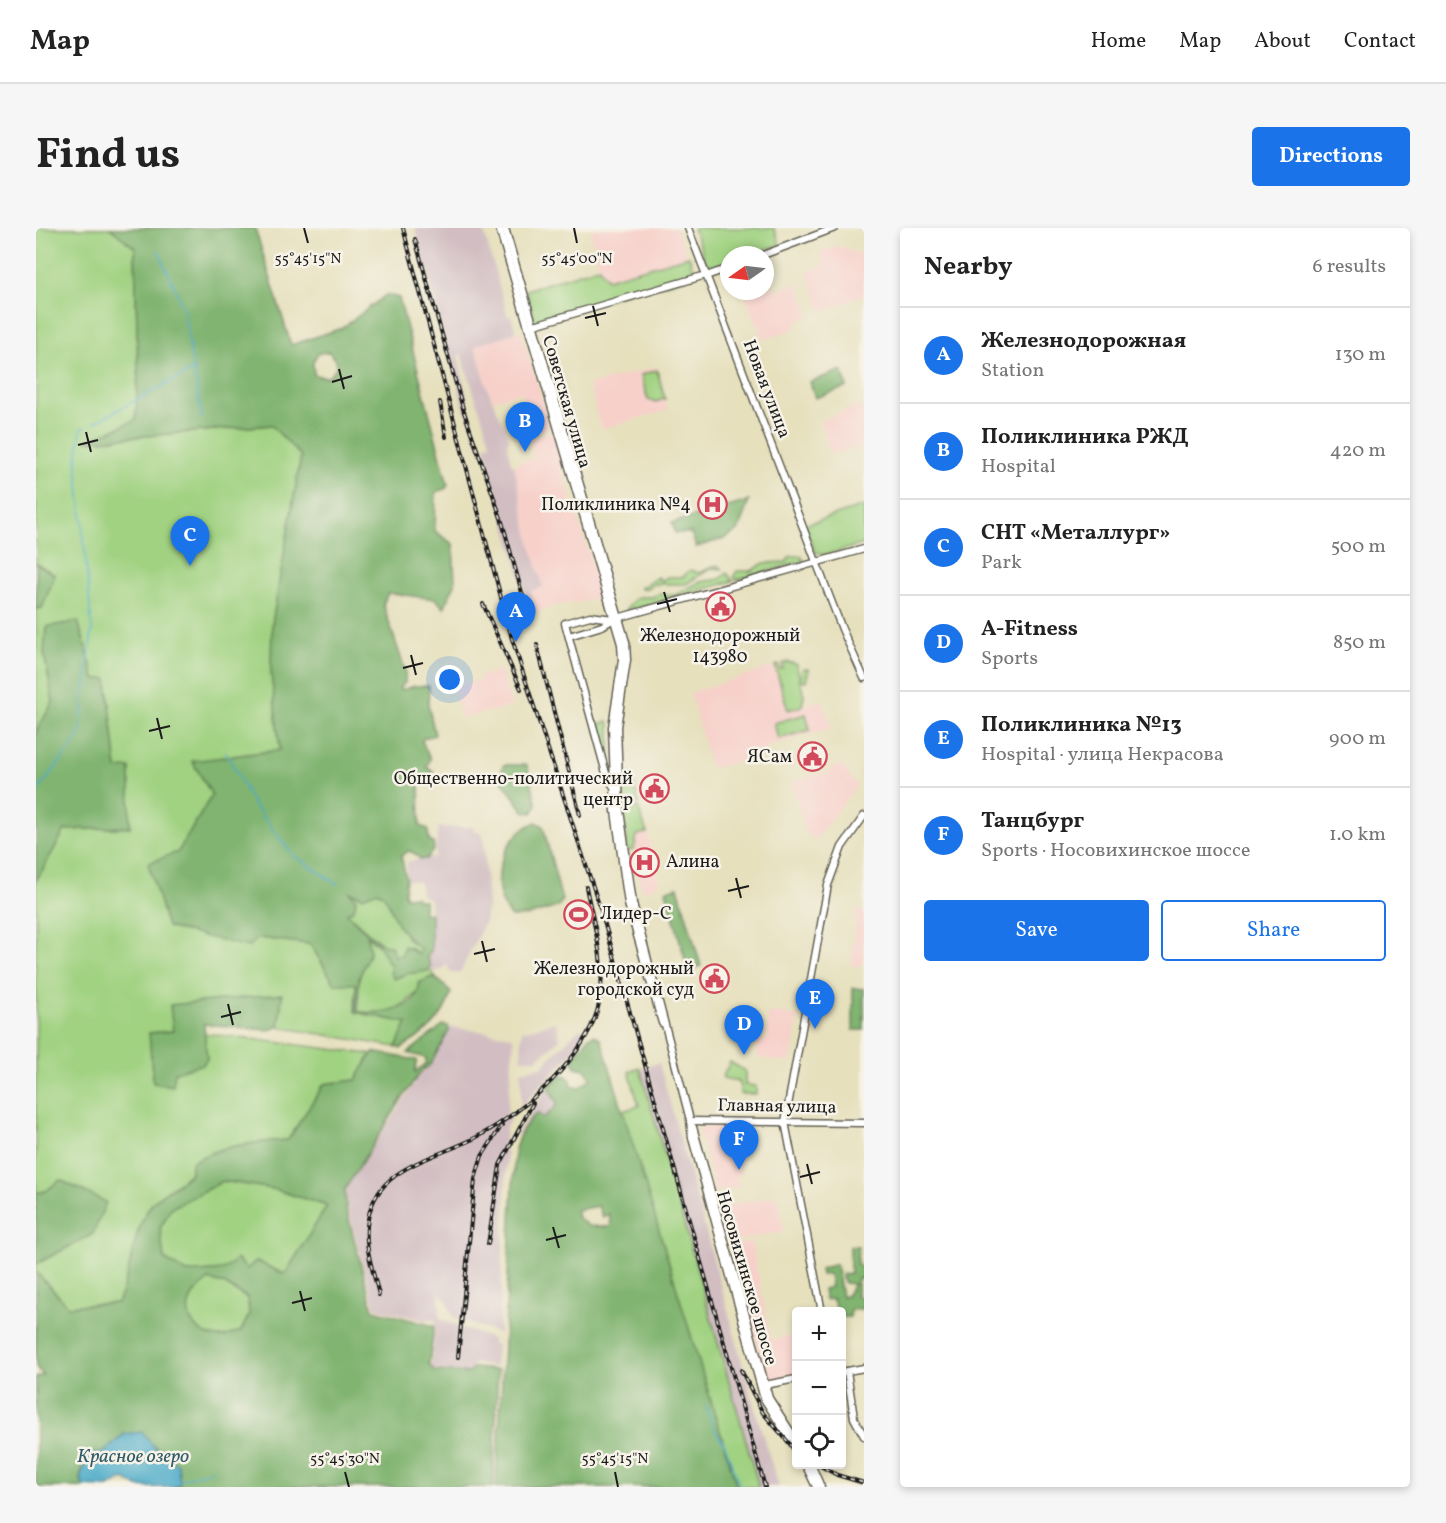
<!DOCTYPE html>
<meta charset="utf-8">
<style>
body{margin:0;font-family:Vollkorn,serif;background:#f6f6f6;color:#222}
.controls{position:absolute;right:18px;bottom:18px;display:grid;overflow:hidden;border-radius:6px;box-shadow:0 3px 9px #0003}
.controls button{width:54px;height:54px;display:grid;place-items:center;padding:0;border:0;border-bottom:2px solid #e0e0e0;background:#fff;color:#222;font:30px sans-serif}
.compass{position:absolute;left:684px;top:18px;width:54px;height:54px;border-radius:50%;background:#fff;box-shadow:0 3px 9px #0003;rotate:256deg}
.you{position:absolute;left:414px;top:452px;width:21px;height:21px;margin:-15px;border:4px solid #fff;border-radius:50%;background:#1a73e8;box-shadow:0 0 0 9px #1a73e833}
.badge{display:grid;place-items:center;width:39px;height:39px;border-radius:50%;background:#1a73e8;color:#fff;font-size:20px;font-weight:700}
.pin{position:absolute;translate:-50% -50px;filter:drop-shadow(0 2px 3px #0008)}
.pin::after{content:'';position:absolute;top:32px;width:21px;height:18px;background:inherit;clip-path:polygon(0 0,100% 0,50% 100%)}
.list{margin:0;padding:0;list-style:none}
h2{display:flex;justify-content:space-between;align-items:center;height:78px;margin:0;padding:0 24px;font-size:26px}
h2 small{font-size:20px;font-weight:400;color:#767676}
.list li{display:grid;grid-template-columns:39px 1fr auto;gap:18px;align-items:center;box-sizing:border-box;height:96px;padding:0 24px;border-top:2px solid #e0e0e0}
.list b{display:block;font-size:22px;white-space:nowrap}
.list p{margin:0;font-size:20px;white-space:nowrap;color:#767676}
.list em{font-size:20px;font-style:normal;color:#767676}
.actions{display:flex;gap:12px;padding:18px 24px}
.actions a{flex:1;padding:14px 0;border:2px solid #1a73e8;border-radius:6px;text-align:center;font-size:21px;color:#1a73e8}
.actions .main{background:#1a73e8;color:#fff}
.icon{flex:none;width:33px;height:33px;fill:none;stroke:currentColor;stroke-width:2;stroke-linecap:round;stroke-linejoin:round}
.map{position:relative;flex:none;width:828px;height:1259px;overflow:hidden;border-radius:6px}
header{display:flex;align-items:center;gap:36px;box-sizing:border-box;height:84px;padding:0 30px;background:#fff;border-bottom:2px solid #e0e0e0}
header strong{font-size:28px}
nav{display:flex;gap:33px;margin-inline-start:auto;font-size:21px}
.intro{display:flex;align-items:center;justify-content:space-between;box-sizing:border-box;height:144px;padding:0 36px}
h1{margin:0;font-size:42px}
.button{padding:15px 27px;border-radius:6px;background:#1a73e8;color:#fff;font-size:21px;font-weight:700}
main{display:flex;gap:36px;padding:0 36px}
aside{flex:1;background:#fff;border-radius:6px;box-shadow:0 3px 9px #0003}
.map>svg:first-child{display:block}
.built{fill:#f7d0ca}
.industrial{fill:#d2bec2}
.green{fill:#a0d281;stroke:#5e774e;stroke-width:1.5}
.forest{fill:#80b46f;stroke:#4e6846;stroke-width:1.5;fill-rule:evenodd}
.water{fill:#4aaac9;stroke:#336372;stroke-width:1.5}
.lines{fill:none;stroke-linecap:round;stroke-linejoin:round}
.stream{stroke:#4aaac9;stroke-width:1.5}
.secondary-casing{stroke:#636154;stroke-width:9}
.secondary{stroke:#fff;stroke-width:6}
.rail-casing{stroke:#1c1c1c;stroke-width:4}
.rail{stroke:#f7f3e8;stroke-width:1.5;stroke-dasharray:4.5;stroke-linecap:butt}
.ticks{fill:none;stroke:#1c1c1c;stroke-width:2}
.labels{text-anchor:middle;dominant-baseline:central;stroke-width:5;stroke-linejoin:round;paint-order:stroke}
.street-label{font-size:18px;fill:#1c1c1c;stroke:#f7f3e8}
.poi-label{font-size:18px;fill:#1c1c1c;stroke:#f7f3e8;text-anchor:end}
.water-label{font-size:20px;font-style:italic;fill:#315c6a;stroke:#f7f3e8}
.ticks-label{font-size:15px;text-anchor:middle;fill:#1c1c1c;stroke:#f7f3e8;stroke-width:5;stroke-linejoin:round;paint-order:stroke}
</style>
<header>
<strong>Map</strong>
<nav><a>Home</a><a>Map</a><a>About</a><a>Contact</a></nav>
</header>
<div class="intro"><h1>Find us</h1><a class="button">Directions</a></div>
<main>
<div class="map">
<svg width="828" height="1259" viewBox="0 0 828 1259">
<rect width="100%" height="100%" fill="#f7f3e8"/>
<filter id="ink" filterUnits="userSpaceOnUse"><feTurbulence type="fractalNoise" baseFrequency=".0167" numOctaves="2"/><feDisplacementMap in="SourceGraphic" scale="12" xChannelSelector="R" yChannelSelector="G"/><feConvolveMatrix kernelMatrix="1 2 1 2 8 2 1 2 1" color-interpolation-filters="sRGB"/></filter>
<filter id="wash" filterUnits="userSpaceOnUse"><feTurbulence type="fractalNoise" baseFrequency=".008" numOctaves="4" result="noise"/><feDisplacementMap in="SourceGraphic" scale="24" xChannelSelector="R" yChannelSelector="G"/><feGaussianBlur stdDeviation="1.35" result="paint"/><feColorMatrix in="noise" values="0 0 0 0 0 0 0 0 0 0 0 0 0 0 0 0 0 1.4 0 .05"/><feComposite in="paint" operator="in"/></filter>
<g filter="url(#wash)">
<rect width="100%" height="100%" fill="#e6e0bd"/>
<g class="built">
<path d="M558,0h82l11,28 -80,24 -8,-13 -8,-33z"/>
<path d="M801,18l27,9v40l-42,17 -15,-40 17,-7 -4,-13z"/>
<path d="M761,55l13,33 -15,6 1,6 -32,12 -19,-43 29,-11 3,5z"/>
<path d="M485,103l30,96 -16,6 -13,-41 -28,8 -2,-3 -4,-7 -13,-45z"/>
<path d="M620,139l12,43 -67,19 -12,-44z"/>
<path d="M820,178l8,2v38l-33,8 -11,-33z"/>
<path d="M518,203l10,45 35,108v7l-7,9 -39,6 -17,7 -6,-22 13,-4 -13,-44 -16,-78 20,-7 -5,-20z"/>
<path d="M752,434l8,2 8,31 -2,11 21,-6 8,28 -66,19 1,5 -52,16 -4,-3 -20,-72z"/>
<path d="M464,443l12,35 -24,6 -4,-17 3,17 -26,6 -8,-31 27,-7 -1,-4z"/>
<path d="M805,537l16,20 -42,55 -10,-9 -13,-49 36,-10 5,-5z"/>
<path d="M611,605l13,51 -18,8 -8,-42 3,-15z"/>
<path d="M820,683h8v55h-13z"/>
<path d="M732,784l30,5 -8,46 -34,-6 3,-17h8z"/>
<path d="M669,895h21l7,35 4,-1 5,18 -6,1 3,11 -24,5 -16,-60z"/>
<path d="M741,968l7,35 -49,10 -10,-35z"/>
<path d="M715,1013l20,99 25,-5v40l-8,1v3l-15,2 -7,-2 -37,-133z"/>
</g>
<g class="industrial">
<path d="M379,0h68l25,89 3,-1 5,16 -41,14 13,44 22,49 -3,4 4,21 3,1 16,78 13,44 -12,4 5,22 -5,1 -27,-95 -1,-11 -4,-5 -14,-57 6,-2 -30,-90 -3,1 20,93 -10,-35 -3,-1z"/>
<path d="M402,599h35l2,5h5l3,4 5,67 -3,18 -25,52h-9l-5,-9 -3,5 -10,3 -5,-14 4,-6 -2,-53 -9,-4 -1,-13 -13,-2v-18l28,-5z"/>
<path d="M520,794l4,17 -23,20h-16l1,-28z"/>
<path d="M415,799l61,9 2,4 -7,74 4,4 -5,9 -2,24 3,1 -8,181 -46,-15 -6,-17 -8,-9 1,27 52,20v4l5,2 -2,22 -21,-4 -5,10 -38,-4 5,-49h-12l-49,-12 -27,-98 -3,-20 69,-106 9,-13 9,-7z"/>
<path d="M544,800l6,6 -9,14 -56,58v-35l20,-4z"/>
<path d="M623,835l98,353 22,71h-20l-39,-134 -80,-285z"/>
<path d="M512,859l11,16 -15,15 -7,-5 -8,7 -11,16 -2,-1z"/>
</g>
<g class="green">
<path d="M0,0h74l25,20 3,122 -2,50 -48,21 184,-16 29,31 -29,168 -1,49 9,77 -68,45 -34,58 81,85 51,6 25,40 21,-1 -1,29 53,11 -12,24 -117,-20 3,-33 -109,37 -24,2 26,39 32,-14 -4,-25 168,21 -15,26 -32,4 -36,56c-34,3 -68,4 -97,23v9c-11,12 -31,20 -40,33 -21,33 -17,66 -34,98l-49,3 -32,-34v-8l57,-30 -47,-43 -10,2v-312l29,-51 65,-3 -1,-59 -12,1 -10,-90 -12,1 -51,-28 9,50 -17,30v-123l6,-1 13,-33 -19,-12z"/>
<path d="M657,0h81l6,17 -29,10h-22v8l-20,7z"/>
<path d="M653,28l7,19 -41,12 -3,-2 -117,38 -9,-33 73,-23 8,12z"/>
<path d="M621,142l8,29 -10,3 -7,-2 -7,-25z"/>
<path d="M828,278v38l-39,11 -10,-3 -11,-27z"/>
<path d="M755,328h10l3,5 -68,19 -2,-4 3,-5h14l13,-8 22,-1z"/>
<path d="M681,337l6,4 -12,-1 -25,16h-32l-10,6 -4,-2 18,-11 4,4 5,-4h16l7,-7 9,3z"/>
<path d="M691,345l6,8 -107,30 4,-7 8,-7h14l7,-3 16,1 25,-13 20,-3z"/>
<path d="M752,434l8,2 4,15 3,-11 6,1 -3,12 -6,-1 4,15 -2,11 -14,4 -13,-44 3,-1 2,4 3,-1 -1,-4z"/>
<path d="M770,486l4,16 -32,9 -4,-16z"/>
<path d="M572,493l2,3v53l-14,-51z"/>
<path d="M595,546l8,29 -13,4 -3,-3 -3,-29z"/>
<path d="M602,580l9,25 -10,2 -3,15 -6,1 -4,-39z"/>
<path d="M341,663l10,7 20,41 14,10 -2,5 -11,-8 -6,9 -7,1c-15,-15 -34,-28 -48,-43l7,-4 2,-9 -7,-6 1,-2 10,4z"/>
<path d="M332,708l16,15 8,17 14,6 24,-4 6,8 -5,-1c-24,27 -34,39 -73,35l1,-34 11,-26 -4,-15z"/>
<path d="M694,834l15,9v14l11,1v8h-16v-8l-3,-5 -15,-3z"/>
<path d="M604,840l119,419h-22l-115,-376 17,-5 -10,-35z"/>
<path d="M186,953l52,8 53,17 -42,69 -29,-14 -9,8 -60,4 -23,-14 -4,-30 11,-21z"/>
<path d="M173,1052l15,4 24,15 1,16 -8,16c-6,2 -13,5 -19,6 -17,1 -37,-13 -34,-32 2,-11 13,-19 21,-25z"/>
</g>
<g class="forest">
<path d="M74,0h145l36,117 51,-17 44,-33 13,3 49,187 -3,4 -9,3 -1,39 18,13 2,40 -11,24 -8,-9 -48,-6 -5,11 22,66v13l-6,5 2,2 14,-4h14l-1,18 7,31 -11,3 -2,3 8,18 -3,8 7,6 -15,6 1,47 8,3 1,12 4,2 1,6 -8,10h-6l-6,-6 -6,-2 -7,5 5,22 -2,15 2,4 10,-1 2,4h6v14l7,-1v38l-4,6 4,10 -4,4 -21,3 -12,5 -4,-7 1,-8 -3,-1 -10,-19 -11,-8 3,16 -11,26 -2,31 1,3c20,2 62,-1 61,-29l12,-6 9,4 11,12c-8,28 -26,41 -51,56l-4,-2 11,-24 -52,-11 1,-28h-21l-25,-40 -51,-6 -11,9 -81,-20 -19,-64 30,-11 34,-57 -20,-34 88,-11 -9,-77 1,-49 29,-168 -30,-31 -185,16 50,-21 2,-50 -3,-122zM293,124l7,8v8l-8,9 -14,-2 -1,-13 5,-9zM341,663c13,5 14,25 23,37 7,8 12,15 20,21l-1,5 -15,-8 -2,9 -7,1 -4,-10c-15,-1 -35,-23 -44,-33l7,-4 2,-9 -6,-8 13,5z"/>
<path d="M806,142l5,17 -32,11 -5,-16z"/>
<path d="M713,273l-11,30 -15,8 -27,8 -5,-14h-16l-3,-10z"/>
<path d="M0,335l19,12 -13,33 -6,1z"/>
<path d="M42,393l17,58h12l10,90 13,-1v59l-65,3 -29,51v-149l17,-30 -9,-50 2,-25z"/>
<path d="M467,537h24l10,40 -5,8 -8,-2 -23,-32z"/>
<path d="M500,594l7,4 19,75 -5,6 -30,9 -16,1c-25,-30 -11,-80 25,-95z"/>
<path d="M642,659l23,79 -13,4 -22,-80z"/>
<path d="M817,760l11,1v41h-11z"/>
<path d="M246,766l-3,33 -11,3 -64,-6 3,35 -4,5 -28,8 -2,14 -20,-3 -4,-50 24,-2 -3,-26z"/>
<path d="M407,797l5,1 1,5 -19,34 -10,8 -17,24 -58,92 1,20 27,101 61,16 -5,38 5,7 35,2 4,-5 25,2 -5,117h-318l4,-10 -1,-11 -34,-29 -20,-3 -19,18 -14,2c-6,13 -15,19 -7,33h-48v-109l7,-3 -7,-8v-95l32,34 49,-3c16,-31 13,-68 34,-98 9,-13 29,-20 40,-32v-10c29,-19 63,-20 97,-23l36,-56 32,-4 17,-28 44,8 -2,12 11,-8v-6l-18,-5zM187,953l51,8 53,17 -42,68 -29,-13 -9,8 -10,-10 -14,11 -36,3 -23,-14 -4,-31 11,-20zM173,1052l15,4 24,14 1,17 -8,16c-6,2 -13,5 -19,6 -17,1 -37,-13 -33,-32 2,-11 12,-19 20,-25z"/>
<path d="M558,807l7,4 136,448h-241l19,-338c4,-15 10,-26 22,-36l7,5 14,-14 -10,-17 9,-10 8,-2 6,5v6l8,2 12,-10 -6,-9 -10,-2 -2,-8 16,-22zM562,978l5,11 6,-3 2,11 -2,2 -20,-1 -11,-8 -2,-8z"/>
<path d="M24,952l46,22 -13,32 -57,30v-71l10,-2z"/>
<path d="M814,1018h8l-1,19 7,1v12h-7v19h7v12h-13l-1,8h-8v-5l-6,-1 -3,-12 -8,1 -2,-11 8,-2 -2,-13 -8,1 -1,-6 16,-5 6,33 4,-1 8,-12 -9,-1 -3,-5 1,-4 7,-1z"/>
</g>
<path class="water" d="M106,1204l17,20 19,13 2,18 -5,4h-37l-14,-8 -16,8 -25,-1c-5,-15 2,-19 8,-32l14,-2 19,-18z"/>
<g class="lines">
<g class="stream">
<path d="M122,22l25,57 19,112"/>
<path d="M57,195l100,-53"/>
<path d="M190,524l27,52 40,51 44,29"/>
<path d="M0,565l44,-57 12,-106 -15,-168 4,-33 4,-2"/>
<path d="M670,1178l8,23 11,16 15,42"/>
<path d="M144,1252l33,-10"/>
</g>
</g>
</g>
<g filter="url(#ink)">
<g class="lines">
<defs>
<g id="secondary">
<path d="M463,0l122,416 1,16 -10,67 3,84 13,93 34,119"/>
<path d="M469,0l121,414 1,18 -10,67 3,83 13,93 57,217 2,18 72,261 32,50"/>
<path d="M652,0l154,401 22,49"/>
<path d="M727,27l72,-27"/>
<path d="M670,48l23,-8"/>
<path d="M495,98l175,-51"/>
<path d="M577,391l-23,-3 -25,7 42,154 7,10"/>
<path d="M533,408l33,-10 12,-7 250,-70"/>
<path d="M654,893l174,2"/>
<path d="M657,899l76,271 27,42"/>
<path d="M786,1084l-37,-190 43,-237 14,-38 22,-31"/>
<path d="M811,1143l7,47 10,18"/>
<path d="M806,1144l22,-4"/>
<path d="M729,1157l31,-6"/>
<path d="M769,1236l11,23"/>
<path d="M775,1236l10,23"/>
</g>
</defs>
<use href="#secondary" class="secondary-casing"/>
<use href="#secondary" class="secondary"/>
<defs>
<g id="rail">
<path d="M367,0l109,411 90,275 163,573"/>
<path d="M379,11l49,173 37,106 29,103"/>
<path d="M404,174l6,35"/>
<path d="M447,376l38,85"/>
<path d="M501,417l43,170"/>
<path d="M452,1016l12,-79 33,-62"/>
<path d="M343,1067c-6,-25 -16,-50 -11,-76 9,-53 67,-60 107,-81 49,-26 115,-82 125,-139 6,-36 -7,-77 -14,-112"/>
<path d="M422,1129l17,-178 7,-23 20,-31"/>
<path d="M705,1142l22,43 33,38"/>
<path d="M781,1236l20,11 27,8"/>
</g>
</defs>
<use href="#rail" class="rail-casing"/>
<use href="#rail" class="rail"/>
</g>
</g>
<path class="ticks" d="M268,0l4,15M538,0l3,15M557,78l5,20M549,90l21,-5M303,141l5,20M296,154l20,-6M50,204l5,20M42,217l20,-5M628,364l6,20M621,376l20,-5M375,427l5,20M367,440l20,-5M121,490l5,21M113,503l21,-5M700,650l5,20M692,663l21,-5M446,713l5,21M438,726l21,-5M192,776l5,21M185,789l20,-5M771,936l5,20M764,949l20,-5M517,999l6,21M510,1012l20,-5M264,1063l5,20M256,1075l20,-5M309,1244l4,15M579,1244l3,15"/>
<defs>
<symbol id="hospital-ring" viewBox="-11 -11 22 22"><circle r="9.5" fill="#f7f3e8" stroke="#d1495b" stroke-width="1.5"/><path d="M-5-5h3v3.5h4V-5h3V5h-3V1.5h-4V5h-3Z" fill="#d1495b"/></symbol>
<symbol id="civic-ring" viewBox="-11 -11 22 22"><circle r="9.5" fill="#f7f3e8" stroke="#d1495b" stroke-width="1.5"/><path d="M-.6-6.5H3V-4.5H.6V-3L4-1V1h2V6H-6V1h2V-1L-.6-3ZM-1.2 2.5V6h2.4V2.5Z" fill="#d1495b"/></symbol>
<symbol id="stadium-ring" viewBox="-11 -11 22 22"><circle r="9.5" fill="#f7f3e8" stroke="#d1495b" stroke-width="1.5"/><path d="M0-5a6.5 5 0 1 0 0 10a6.5 5 0 1 0 0-10ZM-3.5-1.8h7v3.6h-7Z" fill="#d1495b"/></symbol>
</defs>
<g fill-rule="evenodd">
<use href="#hospital-ring" x="660" y="260" width="33" height="33"/>
<use href="#civic-ring" x="668" y="362" width="33" height="33"/>
<use href="#civic-ring" x="760" y="512" width="33" height="33"/>
<use href="#civic-ring" x="602" y="544" width="33" height="33"/>
<use href="#hospital-ring" x="592" y="618" width="33" height="33"/>
<use href="#stadium-ring" x="526" y="670" width="33" height="33"/>
<use href="#civic-ring" x="662" y="734" width="33" height="33"/>
</g>
<g class="labels">
<g class="street-label">
<text transform="translate(730 161) rotate(69)">Новая улица</text>
<text transform="translate(530 174) rotate(74)">Советская улица</text>
<text transform="translate(741 879) rotate(1)">Главная улица</text>
<text transform="translate(710 1050) rotate(74)">Носовихинское шоссе</text>
</g>
<g class="poi-label">
<text x="655" y="277">Поликлиника №4</text>
<text x="684" y="408" text-anchor="middle">Железнодорожный<tspan x="684" dy="21">143980</tspan></text>
<text x="756" y="529">ЯСам</text>
<text x="597" y="551">Общественно-политический<tspan x="597" dy="21">центр</tspan></text>
<text x="630" y="634" text-anchor="start">Алина</text>
<text x="564" y="686" text-anchor="start">Лидер-С</text>
<text x="658" y="741">Железнодорожный<tspan x="658" dy="21">городской суд</tspan></text>
</g>
<g class="water-label">
<text x="97" y="1229">Красное озеро</text>
</g>
</g>
<g class="ticks-label">
<text x="272" y="35">55°45'15"N</text>
<text x="541" y="35">55°45'00"N</text>
<text x="309" y="1235">55°45'30"N</text>
<text x="579" y="1235">55°45'15"N</text>
</g>
</svg>
<div class="controls">
<button>+</button>
<button>−</button>
<button><svg class="icon" aria-label="locate" viewBox="0 0 24 24"><circle cx="12" cy="12" r="6"/><path d="M12 2v4M12 18v4M2 12h4M18 12h4"/></svg></button>
</div>
<svg class="compass" viewBox="-18 -18 36 36"><path d="M0-13l5 13h-10z" fill="#e53935"/><path d="M0 13l5-13h-10z" fill="#767676"/></svg>
<div class="you"></div>
<div class="pin badge" style="left:480px;top:414px">A</div>
<div class="pin badge" style="left:489px;top:224px">B</div>
<div class="pin badge" style="left:154px;top:338px">C</div>
<div class="pin badge" style="left:708px;top:827px">D</div>
<div class="pin badge" style="left:779px;top:801px">E</div>
<div class="pin badge" style="left:703px;top:942px">F</div>
</div>
<aside>
<h2>Nearby<small>6 results</small></h2>
<ul class="list">
<li><span class="badge">A</span><div><b>Железнодорожная</b><p>Station</p></div><em>130 m</em></li>
<li><span class="badge">B</span><div><b>Поликлиника РЖД</b><p>Hospital</p></div><em>420 m</em></li>
<li><span class="badge">C</span><div><b>СНТ «Металлург»</b><p>Park</p></div><em>500 m</em></li>
<li><span class="badge">D</span><div><b>A-Fitness</b><p>Sports</p></div><em>850 m</em></li>
<li><span class="badge">E</span><div><b>Поликлиника №13</b><p>Hospital · улица Некрасова</p></div><em>900 m</em></li>
<li><span class="badge">F</span><div><b>Танцбург</b><p>Sports · Носовихинское шоссе</p></div><em>1.0 km</em></li>
</ul>
<div class="actions"><a class="main">Save</a><a>Share</a></div>
</aside>
</main>
